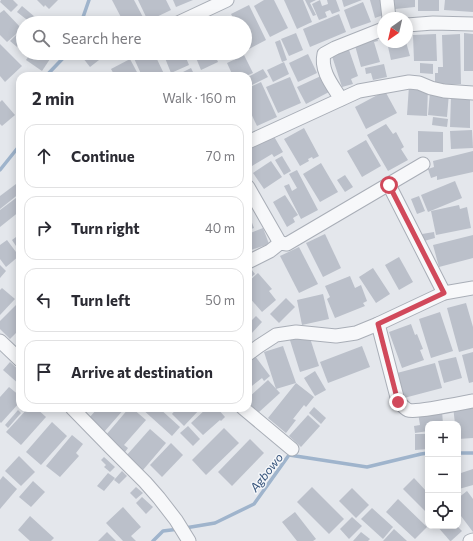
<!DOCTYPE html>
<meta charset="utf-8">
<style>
body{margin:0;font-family:Commissioner,sans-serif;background:#f7f7f7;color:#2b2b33}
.controls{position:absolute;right:12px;bottom:12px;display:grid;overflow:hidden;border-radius:8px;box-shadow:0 2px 10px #0003}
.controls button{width:36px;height:36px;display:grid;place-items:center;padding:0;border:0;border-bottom:1px solid #e1e1e2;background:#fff;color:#2b2b33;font:20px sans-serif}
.compass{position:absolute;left:377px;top:12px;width:36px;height:36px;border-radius:50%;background:#fff;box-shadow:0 2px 10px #0003;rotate:214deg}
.stop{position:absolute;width:12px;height:12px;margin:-9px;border:3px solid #d1495b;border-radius:50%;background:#fff}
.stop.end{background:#d1495b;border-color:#fff;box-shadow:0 1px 4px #0008}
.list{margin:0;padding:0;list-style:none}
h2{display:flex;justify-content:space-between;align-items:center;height:52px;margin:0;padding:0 16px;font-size:17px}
h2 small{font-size:13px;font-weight:400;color:#7c7c81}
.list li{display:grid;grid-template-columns:26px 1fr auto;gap:12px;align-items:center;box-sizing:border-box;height:64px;margin:0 8px 8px;padding:0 8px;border:1px solid #e1e1e2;border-radius:12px}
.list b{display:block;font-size:15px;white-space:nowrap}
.list em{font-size:13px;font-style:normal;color:#7c7c81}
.icon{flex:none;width:22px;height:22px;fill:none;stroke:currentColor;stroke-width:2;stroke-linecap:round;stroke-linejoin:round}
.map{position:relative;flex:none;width:473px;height:541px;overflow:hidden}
.search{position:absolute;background:#fff;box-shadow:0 2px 10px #0003;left:16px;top:16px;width:236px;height:44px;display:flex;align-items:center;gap:10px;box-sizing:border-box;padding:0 14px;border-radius:22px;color:#7c7c81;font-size:15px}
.panel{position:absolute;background:#fff;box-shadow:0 2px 10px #0003;left:16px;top:72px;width:236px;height:340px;border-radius:12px}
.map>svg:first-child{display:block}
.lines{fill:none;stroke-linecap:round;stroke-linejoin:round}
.stream{stroke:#9fb4cc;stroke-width:3.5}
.building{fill:#bbc0ca}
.minor-casing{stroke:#a9aeb7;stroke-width:15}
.minor{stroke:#f7f8fa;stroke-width:13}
.route{stroke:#d1495b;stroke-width:5}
.labels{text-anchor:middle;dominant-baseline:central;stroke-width:3;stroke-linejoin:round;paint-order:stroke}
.water-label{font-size:12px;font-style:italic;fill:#34527a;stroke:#f4f6f9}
</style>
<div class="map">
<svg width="473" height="541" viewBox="0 0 473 541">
<rect width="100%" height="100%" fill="#e4e7ec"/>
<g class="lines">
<g class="stream">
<path d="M81,23l8,-23"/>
<path d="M46,76l22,-23"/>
<path d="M0,170l20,-25"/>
<path d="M458,453h15"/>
<path d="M185,528l30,-5 39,-19 35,-49 78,12 54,-13 7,-1"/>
<path d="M153,541l10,-10 16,-2"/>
</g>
</g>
<g class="building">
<path d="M1,0h12l5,5 -7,7 -11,-10z"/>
<path d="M37,0h21l-9,9 -4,-4 -1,2z"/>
<path d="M112,0h22l12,23h-22z"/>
<path d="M138,0h28l5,10 -23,11z"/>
<path d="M173,0h20l-17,7z"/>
<path d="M264,0h10l14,28 -18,9 -16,-31z"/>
<path d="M284,0h19l9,22 -15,7z"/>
<path d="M305,0h11l-6,3 6,12 -3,1z"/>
<path d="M320,0l2,6 6,-2 -1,-4h9l4,11 -8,3 -2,-4 -5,2 2,5 -8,3 -7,-16z"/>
<path d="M342,0h20l-18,7z"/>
<path d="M370,0h12l4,14 -11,4z"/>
<path d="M394,0h21v7l-20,2z"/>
<rect x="418" y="0" width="21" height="11"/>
<path d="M445,0h28v12l-29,-2z"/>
<path d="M363,2l8,20 -20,7 -7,-19z"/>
<path d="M249,5l17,35 -17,9 -4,-8v-18h-9l-5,-9z"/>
<path d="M22,6l13,11 -4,6 -14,-11z"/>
<path d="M4,10l18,19 -15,13 -7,-7v-22z"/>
<path d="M339,14l7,18 -36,15 -7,-18z"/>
<path d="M225,17l3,6h-17z"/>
<path d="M20,31l3,3v7l-6,6 -7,-6z"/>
<path d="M296,33l7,17 -14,6 -8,-17z"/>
<path d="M464,33l9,1v37h-9z"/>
<path d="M436,34l1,27h-23l-1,-26z"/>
<path d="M460,34l1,50 -26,1v-12h3v-6h5l-1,-32z"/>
<path d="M376,36l2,5 -4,1 6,20 -19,5 -7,-25z"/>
<path d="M280,40l7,20 -5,2 -7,-20z"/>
<path d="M387,42h19l4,14 -19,4z"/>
<path d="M0,44l22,22 -17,16 -5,-6z"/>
<path d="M348,47l10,29 -7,3 2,5 -11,3 -11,-34z"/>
<path d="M31,53h23l-12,18 -16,-11z"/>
<path d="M79,53h29l-18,14z"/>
<path d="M134,53h20l11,23h-23l-10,-22z"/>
<path d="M163,53h21l5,12 -18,8z"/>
<path d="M194,53h20l4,9 -17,8z"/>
<path d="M220,53h16l-13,6z"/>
<path d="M308,54l9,19 -19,9 -9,-19z"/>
<path d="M244,55l9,18 -7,3h-13l-6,-13z"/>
<path d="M130,59l9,17h-24l-4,-7z"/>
<path d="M284,62l5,12 -16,8 -6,-12z"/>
<path d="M420,63l13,1v10l-13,-1z"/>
<path d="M384,64l3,13 -14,3 -2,-7 -5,1 -1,-6z"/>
<path d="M191,68l4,8h-20z"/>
<path d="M263,69l5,8 -16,8 -4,-8z"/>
<path d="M321,76l8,16 -23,12 -9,-17z"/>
<path d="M290,77l11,26 -23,10 -12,-26z"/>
<path d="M261,82l16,35 -20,9 -9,-19v-19z"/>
<path d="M409,86l19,2 -1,28 -20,-1z"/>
<path d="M385,91l12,22 -31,16 -11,-22z"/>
<path d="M430,92l19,1 -2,24 -19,-2z"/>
<path d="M451,96l19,1v31l-20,-1z"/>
<path d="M2,100l13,15 -13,11 -2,-2v-22z"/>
<path d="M433,117l15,2 -1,8 -15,-2z"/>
<path d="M386,124l7,10 3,-2 8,15 -3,2 7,11 -20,11 -21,-36z"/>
<path d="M304,128l15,28 -6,3 -1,-2 -4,2 1,2 -9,5 -16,-27z"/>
<path d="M472,130l1,18 -22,1 -1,-18z"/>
<path d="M418,131l25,1v20h-25z"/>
<path d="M272,133l11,19 -9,5 -2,-3 -20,12 -4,-7v-11z"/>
<path d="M366,140l15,26 -19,11 -15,-26z"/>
<path d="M473,151v21l-36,8v-4l-6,2 -3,-9 6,-2 -1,-6z"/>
<path d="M282,156l9,15 -7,4 -9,-15z"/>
<path d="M271,161l11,16 -18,12 -11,-16z"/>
<path d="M321,163l17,29 -18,10 -17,-28z"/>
<path d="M297,170l21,40 -17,9 -17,-33 5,-2 3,7 5,-3 -8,-14z"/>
<path d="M345,175l8,12 -8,5 -8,-12z"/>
<path d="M20,181v12l-20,16v-13z"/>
<path d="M455,181l7,17 -34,14 -7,-17z"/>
<path d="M20,195v16l-20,16v-17z"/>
<path d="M285,195l13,20 -5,3 2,4 -8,5 -14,-25z"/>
<path d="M419,196l6,15 -8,3 -6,-15z"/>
<path d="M459,205l1,4 7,-2 4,21 -35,7 -5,-24z"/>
<path d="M248,212l6,16 -6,2z"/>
<path d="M263,228l6,16 -21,7v-17z"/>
<path d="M434,232l1,6 -11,3 -2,-7z"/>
<path d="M20,234v18l-8,-12z"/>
<path d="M325,234l16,34 -18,9 -17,-34z"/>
<path d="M473,235v23l-34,9 -6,-22z"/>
<path d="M7,240l12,16 -13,11 -6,-8v-14z"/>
<path d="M299,247l19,37 -19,9 -19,-37z"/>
<path d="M399,257l14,25 -14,8 -14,-25z"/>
<path d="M0,265l6,6 -6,7z"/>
<path d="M248,265l7,9 -7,6z"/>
<path d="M373,268l17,26 -14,9 -17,-26z"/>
<path d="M258,273l14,16 -3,2 7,9 -14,12 -14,-16v-14z"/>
<path d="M350,276l5,12 6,-3 6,16 -4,2 2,3 -30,12 -8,-19 3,-2 -5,-11z"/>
<path d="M2,288l13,11 -15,16v-25z"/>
<path d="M323,294l6,25 -27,6 -5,-25z"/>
<path d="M286,298l9,9 -16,16 -9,-9z"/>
<path d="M20,301v28l-10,10 -10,-10v-8z"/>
<path d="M466,303l7,24v21l-14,4 -12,-44z"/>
<path d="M440,312l13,39 -22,7 -12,-39z"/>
<path d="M256,316l6,6 -11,12 -3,-3v-7z"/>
<path d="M411,324l4,11 2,-1 6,15 -3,1 4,10 -22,8 -13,-36z"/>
<path d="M309,335l10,31 -19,6 -11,-35z"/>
<path d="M283,346l13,37 -20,6 -12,-37z"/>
<path d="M362,346l8,21 -42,16 -8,-21z"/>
<path d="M473,352v30l-4,1 -7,-28z"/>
<path d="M255,356l15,20 -6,5 -2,-3 -14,11v-28z"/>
<path d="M456,357l6,21 -18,5 -6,-22z"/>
<path d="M10,362l10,9v14l-17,-15z"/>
<path d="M435,363l7,25 -38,10 -7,-25z"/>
<path d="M315,371l11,19 -11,6 -11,-18z"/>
<path d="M268,380l12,13 -22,20 -10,-12v-3z"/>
<path d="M296,383l18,14 -8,10 -2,-2 -11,14 3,1 -10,13 -18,-15z"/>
<path d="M9,387l11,9v6l-19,21 -1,-1v-25z"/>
<path d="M473,404v34l-15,1v-15h-3l-2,-18z"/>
<path d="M314,407l12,11 -5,6 -12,-11z"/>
<path d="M28,408h8l10,9 -25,28 -15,-13z"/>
<path d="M103,408h22l-21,24 -15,-14 8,-9 3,2z"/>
<path d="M129,408h3l14,12 -22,25 4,3 -3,4 -19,-17z"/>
<path d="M141,408h18l21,19 -8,9z"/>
<path d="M177,408h24l-17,18 -12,-12z"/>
<path d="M207,408h10l8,9 -4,4 -1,-1 -17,15 -12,-12z"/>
<path d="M18,410l3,3 -13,15 -3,-3z"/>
<path d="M442,411l1,13h-15v7l-13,2 -1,-7 6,-1 -2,-12z"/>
<path d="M308,415l12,11 -19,21 -12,-11z"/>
<path d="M52,422l15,14 -26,29 -15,-13z"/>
<path d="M188,426l12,13 -7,7 -13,-13z"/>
<path d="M224,428l15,15 -33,32 -14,-15z"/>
<path d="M150,429l16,14 -23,27 -17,-14z"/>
<path d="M415,434h13v15l-13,1z"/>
<path d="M72,435l11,9 -7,9 3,3 -19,21 -14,-11z"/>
<path d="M250,439l14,14 -32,33 -14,-14z"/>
<path d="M171,443l12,12 -21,22 -12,-12z"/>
<path d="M19,456l16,16 -14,14 -16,-15z"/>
<path d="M104,457l11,10 -5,5 -6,-5 2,-2 -5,-5z"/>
<path d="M473,469v16l-14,4 -1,-3v-12z"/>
<path d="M122,471l5,5 -8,8 -5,-4z"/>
<path d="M108,473l7,5 -11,13 -7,-5z"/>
<path d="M3,476l14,13 -17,20v-29z"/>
<path d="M414,478l14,15v17l-2,2 -23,-23z"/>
<path d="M33,481l12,11 -14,15 -12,-10z"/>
<path d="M136,487l7,6 -7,6 -6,-6z"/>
<path d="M312,487l32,32 -15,15 -32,-32z"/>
<path d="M352,488l17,17 -13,13 -17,-17z"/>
<path d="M467,491l6,8v33l-15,-20v-14z"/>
<path d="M142,497l11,10 -7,7 -10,-11z"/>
<path d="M398,499l29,28 -12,12 -29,-27z"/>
<path d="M123,507l18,20 -10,9 5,5h-13l-17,-18z"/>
<path d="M372,508l21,19 -10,12 -22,-20z"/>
<path d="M295,512l21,27 -3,2h-16l-15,-19z"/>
<path d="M30,516l24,22 -3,3h-21l-12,-11z"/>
<path d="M352,517l10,9 -13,13 -9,-10z"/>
<path d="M437,526h20l5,5 -11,10h-1z"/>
<path d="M394,529l13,12h-24z"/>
<path d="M107,532l9,9h-18z"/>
<path d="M361,532l9,7 -2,2h-15z"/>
</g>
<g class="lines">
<defs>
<g id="minor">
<path d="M387,0l2,18"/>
<path d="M178,23l49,-23"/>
<path d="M407,25l26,-2 40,1"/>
<path d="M341,99c-8,-13 -21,-28 -17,-45l11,-6 48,-19"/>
<path d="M248,142l111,-51 50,-9 10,1 12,5 13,3 29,2"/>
<path d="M389,185l55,108"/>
<path d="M248,187l32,56"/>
<path d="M248,262l22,-11 10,-8 7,1 136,-80"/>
<path d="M378,324l20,77c3,3 6,7 10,9 7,3 54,-7 65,-9"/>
<path d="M0,341l20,19"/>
<path d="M248,354l11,-8 17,-11 20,-3 40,4 20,-3 22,-9 66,-31 29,-5"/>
<path d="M72,408l40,41 33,33 14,16 17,22 13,21"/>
<path d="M243,408l49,41"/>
<path d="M470,541l3,-1"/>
</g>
</defs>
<use href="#minor" class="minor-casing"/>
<use href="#minor" class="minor"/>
</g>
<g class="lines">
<path class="route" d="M389,185l55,108 -66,31 20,78"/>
</g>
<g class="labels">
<g class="water-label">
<text transform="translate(266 472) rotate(-52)">Agbowo</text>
</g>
</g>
</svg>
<div class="controls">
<button>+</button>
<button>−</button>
<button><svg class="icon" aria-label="locate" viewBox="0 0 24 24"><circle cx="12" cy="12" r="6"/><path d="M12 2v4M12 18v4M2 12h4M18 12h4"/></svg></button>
</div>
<svg class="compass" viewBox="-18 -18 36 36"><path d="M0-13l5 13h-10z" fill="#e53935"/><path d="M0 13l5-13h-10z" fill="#7c7c81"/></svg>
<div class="stop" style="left:389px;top:185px"></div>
<div class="stop end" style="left:398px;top:402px"></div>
<div class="search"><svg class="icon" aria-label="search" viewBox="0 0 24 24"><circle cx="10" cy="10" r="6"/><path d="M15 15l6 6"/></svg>Search here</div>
<section class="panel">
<h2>2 min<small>Walk · 160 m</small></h2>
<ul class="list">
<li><svg class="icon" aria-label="ahead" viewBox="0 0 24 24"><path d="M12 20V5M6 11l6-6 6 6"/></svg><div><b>Continue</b></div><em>70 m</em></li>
<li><svg class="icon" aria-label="right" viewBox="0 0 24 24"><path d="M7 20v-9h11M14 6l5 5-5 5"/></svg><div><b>Turn right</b></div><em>40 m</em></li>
<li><svg class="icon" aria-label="left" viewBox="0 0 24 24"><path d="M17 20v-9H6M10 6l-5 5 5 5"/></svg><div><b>Turn left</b></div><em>50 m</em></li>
<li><svg class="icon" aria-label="arrive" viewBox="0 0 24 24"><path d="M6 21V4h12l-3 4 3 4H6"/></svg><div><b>Arrive at destination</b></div></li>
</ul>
</section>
</div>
